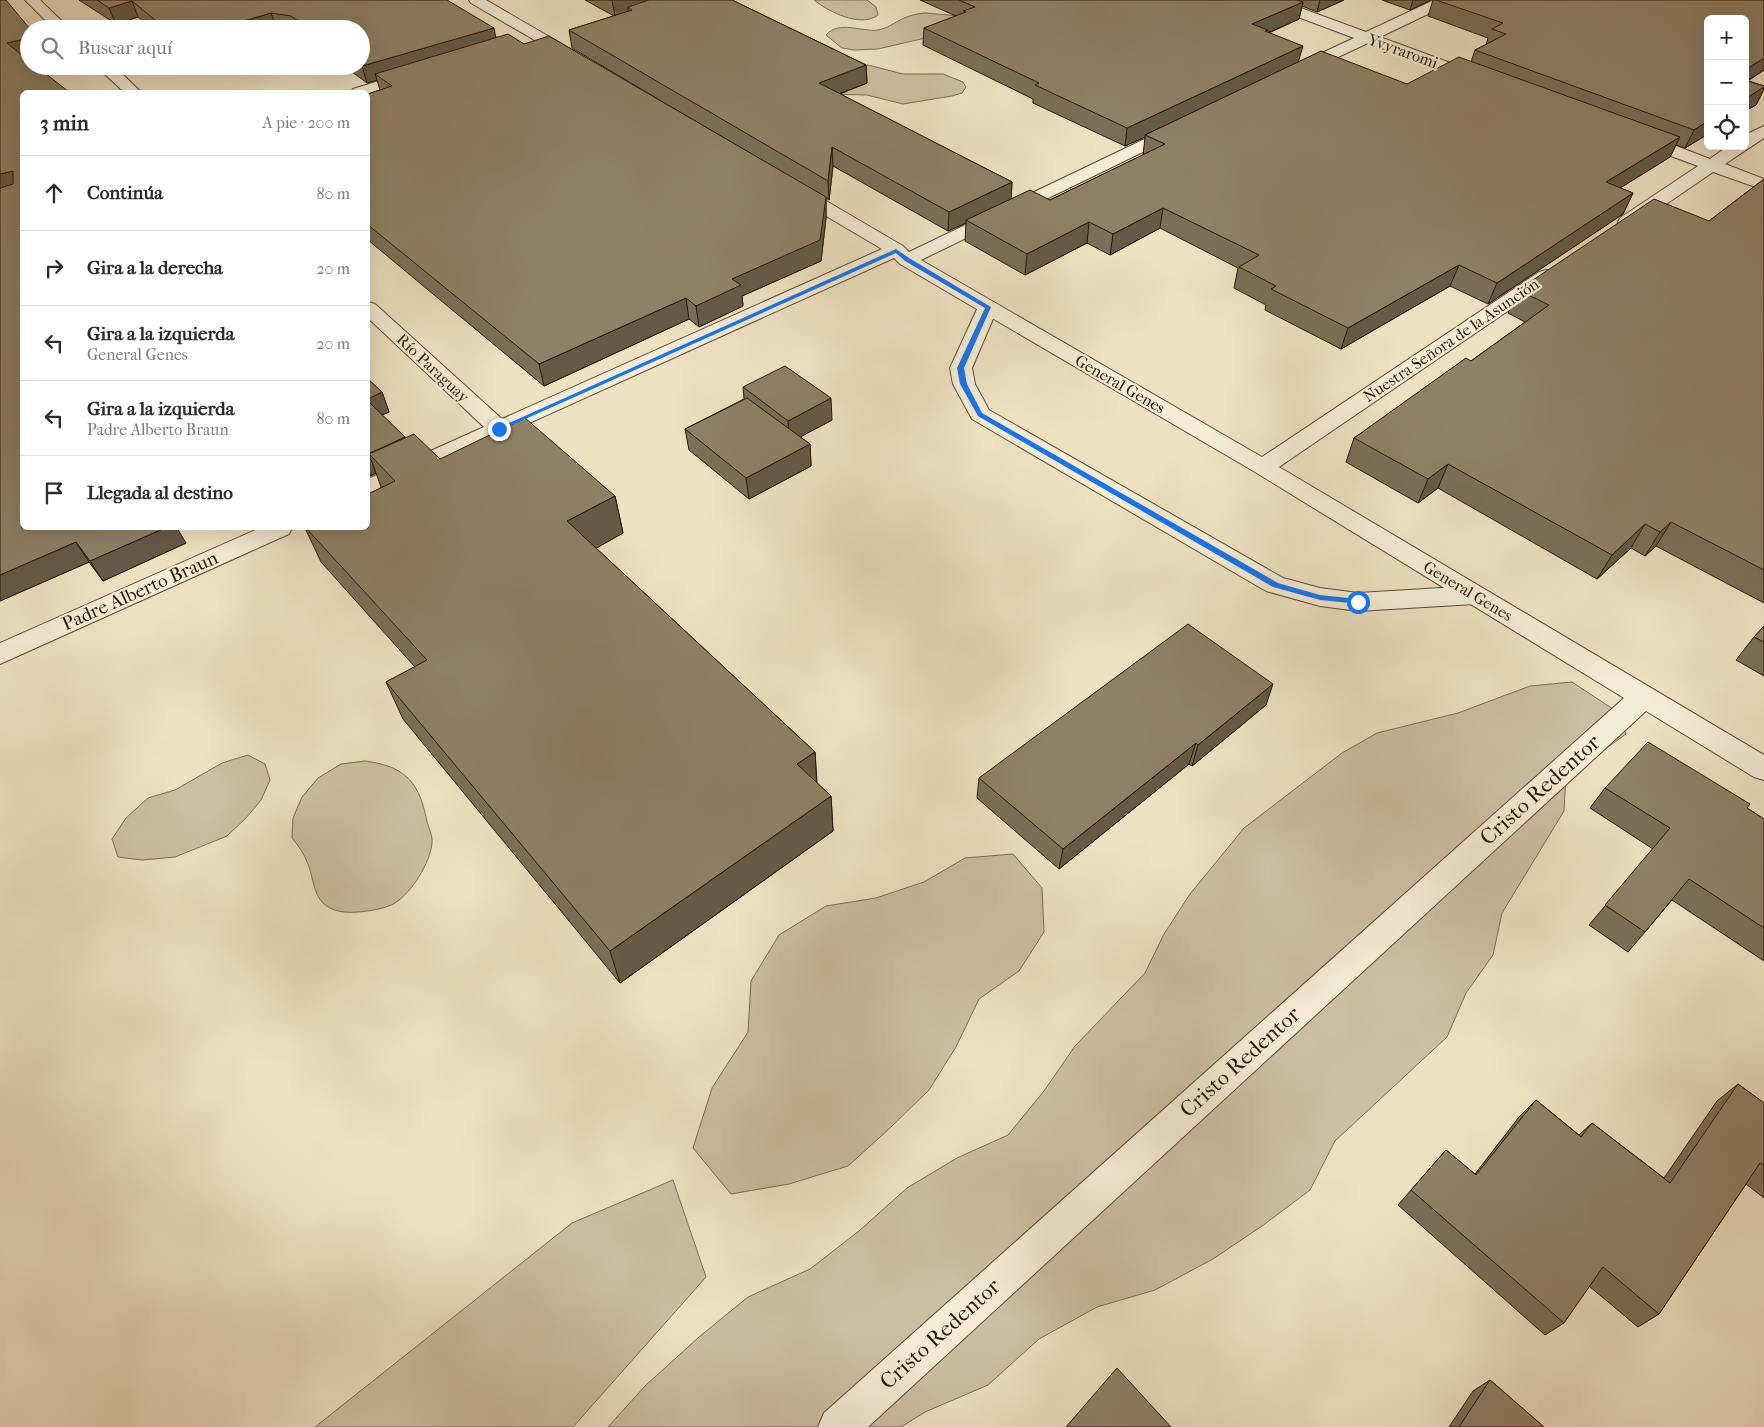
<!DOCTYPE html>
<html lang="es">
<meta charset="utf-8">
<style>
body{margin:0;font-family:"IM FELL French Canon",serif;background:#f7f7f7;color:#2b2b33}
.controls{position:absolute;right:15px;top:15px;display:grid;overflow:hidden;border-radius:8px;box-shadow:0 5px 20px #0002}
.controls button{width:45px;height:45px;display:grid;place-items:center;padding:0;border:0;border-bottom:1px solid #e1e1e2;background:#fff;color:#2b2b33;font:25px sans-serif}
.stop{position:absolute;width:15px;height:15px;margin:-11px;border:4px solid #1a73e8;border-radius:50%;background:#fff}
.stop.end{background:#1a73e8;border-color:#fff;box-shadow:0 1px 5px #0008}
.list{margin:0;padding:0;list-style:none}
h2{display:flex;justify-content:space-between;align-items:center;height:65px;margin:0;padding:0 20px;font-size:21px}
h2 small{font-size:16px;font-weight:400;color:#7c7c81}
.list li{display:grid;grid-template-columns:32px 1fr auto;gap:15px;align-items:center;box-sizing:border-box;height:75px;padding:0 20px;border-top:1px solid #e1e1e2}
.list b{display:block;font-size:19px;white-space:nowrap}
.list p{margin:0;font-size:16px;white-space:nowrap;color:#7c7c81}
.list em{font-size:16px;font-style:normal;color:#7c7c81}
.icon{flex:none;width:28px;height:28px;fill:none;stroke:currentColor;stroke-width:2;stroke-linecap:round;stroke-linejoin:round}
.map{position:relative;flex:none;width:1764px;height:1427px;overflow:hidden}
.search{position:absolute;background:#fff;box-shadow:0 5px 20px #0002;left:20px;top:20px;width:350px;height:55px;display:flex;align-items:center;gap:12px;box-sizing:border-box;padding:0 18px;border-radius:28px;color:#7c7c81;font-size:19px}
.panel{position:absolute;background:#fff;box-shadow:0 5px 20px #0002;left:20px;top:90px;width:350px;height:440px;border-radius:8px}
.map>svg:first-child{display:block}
.green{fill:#cdbea1;stroke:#7c6a53}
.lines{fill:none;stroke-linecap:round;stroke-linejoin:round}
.lane-casing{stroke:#5c4934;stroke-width:2}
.street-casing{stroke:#5c4934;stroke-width:2}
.lane{fill:#f4ecd7;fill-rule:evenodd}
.street{fill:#f4ecd7;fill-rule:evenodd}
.wall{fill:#7c6e59;stroke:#2b1605}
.shaded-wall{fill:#655a48;stroke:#2b1605}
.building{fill:#908067;stroke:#2b1605}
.route{fill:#1a73e8}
.labels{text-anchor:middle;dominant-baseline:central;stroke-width:4.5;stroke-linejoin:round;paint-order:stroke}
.far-street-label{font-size:16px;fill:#2b1605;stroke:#f4ecd7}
.street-label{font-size:19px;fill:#2b1605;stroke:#f4ecd7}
.near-street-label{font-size:22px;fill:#2b1605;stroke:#f4ecd7}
</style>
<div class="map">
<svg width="1764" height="1427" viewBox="0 0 1764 1427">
<rect width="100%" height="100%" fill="#eee1c1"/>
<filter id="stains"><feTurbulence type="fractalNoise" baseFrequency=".004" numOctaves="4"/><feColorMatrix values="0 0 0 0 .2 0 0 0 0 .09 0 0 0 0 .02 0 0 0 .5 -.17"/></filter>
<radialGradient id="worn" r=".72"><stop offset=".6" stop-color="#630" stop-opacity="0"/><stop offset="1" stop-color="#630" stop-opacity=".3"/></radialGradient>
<g class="green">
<path d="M814,0h53l9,7 2,8c-17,13 -49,-3 -64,-15z"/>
<path d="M925,13l35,3 -26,20 -56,13 -24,1 -12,-2 -16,-13c14,-15 34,-3 52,-5 10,-2 16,-7 24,-11 8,-4 15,-5 23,-6z"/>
<path d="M868,65l35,9h40l20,8 3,5 -4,6 -10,3 -49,8 -36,-9 -39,-1 27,-28z"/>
<path d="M1572,682l41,27 13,25 -29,21 -31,19 -2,37 -62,102 -9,42 -27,38 -19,44 -112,104 -25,49 -48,36 -49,33 -58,31 -58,17 -58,32 -51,46 -63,27 -24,15h-293l37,-41 54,-49 49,-40 62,-28 49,-38 48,-43 50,-30 51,-23 36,-44 31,-45 70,-73 19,-39 26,-40 54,-66 98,-75 35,-20 81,-20 72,-27z"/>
<path d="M248,755l17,9 5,16 -9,20 -15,18 -19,18 -52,21 -33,3 -24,-3 -6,-18 14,-21 22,-20 27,-8 47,-27z"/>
<path d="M365,761c37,5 53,18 61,56 1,8 7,18 6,26 -2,20 -20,49 -37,60 -10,6 -26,8 -37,9 -12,1 -26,0 -35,-9 -10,-10 -10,-27 -15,-39 -4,-10 -9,-18 -16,-26l1,-20 9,-21 16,-19 23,-14z"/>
<path d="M1013,854l29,34 2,44 -25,39 -40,28 -23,48 -27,43 -39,38 -42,38 -59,18 -58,10 -38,-46 19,-60 36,-56 3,-51 28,-46 47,-29 50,-8 48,-16 41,-24z"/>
<path d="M673,1180l33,97 -133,150h-258l257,-204z"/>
</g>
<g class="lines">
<defs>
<path id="lane" d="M988,301l7,2 3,4 -26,61 3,16 14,26 294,168 37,10 38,5 117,-7 9,3 4,6 -4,6 -9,3 -117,7 -38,-5 -54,-15 -294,-172 -19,-35 -3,-16 28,-61 3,-4z"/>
<g id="street">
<path d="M25,0h15l30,29h-16z"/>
<path d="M469,0h17l91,53 3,3 -3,3h-10l-96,-56z"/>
<path d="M1259,0h20l87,32 68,-32h19l-2,3 -71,34 103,38 2,3 -2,3h-12l-103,-38 -66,31h-12l-2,-3 2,-3 64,-30 -93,-35z"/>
<path d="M96,66h18l27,26h-17z"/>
<path d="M415,70l6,2 2,3 -2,3 -53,17v-3h-17l2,-3z"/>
<path d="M1176,124l6,1 2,4 -2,4 -261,127 341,197 277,-185 7,-2 7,2 3,4 -3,4 -274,187 485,288v25l-10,-3 -108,-66 -778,716h-50l6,-14 800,-715 -369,-226 -355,-208 -6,-6 -526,238v-17l116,-52 -116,-109v-16l7,2 127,115 380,-170 -95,-56 -3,-4 3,-4 6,-1 6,1 104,61 6,6z"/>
<path d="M1764,126v12l-39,26 39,15v11l-51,-18 -79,54 -7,2 -7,-2 -2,-4 2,-4 78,-52 -65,-24 -2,-4 2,-4h12l65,25 18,-13h17v-11z"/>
<path d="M260,528h32l-3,6 -289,130v-21z"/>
</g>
</defs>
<use href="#lane" class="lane-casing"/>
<use href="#street" class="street-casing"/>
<use href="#lane" class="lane"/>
<use href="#street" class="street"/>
</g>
<g class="wall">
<path d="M0,0l29,57 -3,1 -4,470 164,15 -83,38 -14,-19 -89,39z"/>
<path d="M79,0h368l49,37 28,7 210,100 -162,-96 -3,-18 45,-14 -29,-16h147l134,65 1,18 -27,11 172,88 -1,17 39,1 93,-45 2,-18 -20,9 -92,-43v-4l-110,-54 1,-17 32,-12 -36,-16h424l-27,12 -15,-6 -3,13 -30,14 30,29 108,22 64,-22 4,-12 11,-5 2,-7 -60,-22 5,-16h331v70l-16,11 16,5v3l-8,16 -11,6v-92l-37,115 -23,14 -9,-3 -6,12 -50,31 13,5 -10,21 -135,90 -38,-18 -109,63 -76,-39 1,-5 -32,-17 4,-20 -78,-40 -50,27 -23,-12 -62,32 -60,-34 1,-18 -18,8 -115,-65 -4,34 -3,-2v20l-5,43 -79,35 1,10 -44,21 -10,-8 -145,67 -176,-146v-146l12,-4 -3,-10 -10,3 -23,-17h17v-37h-208l-15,-12 -22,7z"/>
<path d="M1382,0h49l-21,10z"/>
<path d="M1764,179v424l-108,-57 -11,10 -14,-8 -34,31 -159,-91 -20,15 -72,-41 8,-24 117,-77 54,-39 -17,-9 10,-23 191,-69z"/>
<path d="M368,379l14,13 7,20 -7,3 24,23 34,21 175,37 8,37 -27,15 219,204 2,31 14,13 2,35 -213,152 -217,-264 -17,-37 29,-15 -94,-105 -16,-34h63l13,-41 -5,-14 -8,4z"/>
<path d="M743,387l89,33 -32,17 10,7 1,22 -62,33 -60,-49 -4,-21 59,-30z"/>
<path d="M1764,626v50l-28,-16 18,-23z"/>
<path d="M1266,705l-74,61 -3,-2 -130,105 -82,-71 2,-20z"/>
<path d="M1605,788l142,20 17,11v142l-92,-61 -27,32 -17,20 -39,-27 64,-76 -63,-41z"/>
<path d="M1738,1084l26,19v95l-18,-14 -87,130 -21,13 -49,-41 -25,37 -19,12 -147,-130 48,-55 29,24 44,-57 17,-17 43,35 13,-12 72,55 53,-77z"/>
<path d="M1490,1380l54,47h-95l24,-36z"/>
</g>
<g class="shaded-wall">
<path d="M612,0h52l-36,7v5l-13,4z"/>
<path d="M1320,0h24l-27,12z"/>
<path d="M1413,0h18l-21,10z"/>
<path d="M132,1l6,16 -22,7 -7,-16z"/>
<path d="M1303,2l-4,17 -32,14 -15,-9z"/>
<path d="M271,13l6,16h-60z"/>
<path d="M494,28l3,16 -122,30 2,6 -10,3 -5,-17z"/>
<path d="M29,38v19l-13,4 -9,-18z"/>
<path d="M1303,46l-5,17 -153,72v2l-20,9 2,-18z"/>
<path d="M1764,58v12l-19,12v-12z"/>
<path d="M866,65l1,18 -47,18 -1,-18z"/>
<path d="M1764,87v2l-8,16 -11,6v-12z"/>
<path d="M1708,121v13l-23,14 9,-18z"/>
<path d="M1680,137l-10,20 -74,46 10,-21z"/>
<path d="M832,147l1,19 -4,34 -1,-19z"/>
<path d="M13,171l9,17 -22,7v-21z"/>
<path d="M1012,182l-1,19 -45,19v3l-18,8 1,-19z"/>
<path d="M1633,193l-10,21 -135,90 9,-21z"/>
<path d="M826,197v21l-5,43 -79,35 1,10 -44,21 -3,-21 36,-27z"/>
<path d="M1163,208l-3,20 -50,27 3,-21z"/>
<path d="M1089,222l-2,21 -62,32 2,-21z"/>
<path d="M1459,265l-9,21 -109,63 7,-21z"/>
<path d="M686,298l3,21 -145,67 -5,-22z"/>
<path d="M382,392l7,20 -16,7 -5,-15v-5z"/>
<path d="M831,398l1,22 -43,23 -1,-22z"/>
<path d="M405,437l7,20 -43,-3 7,19 -8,4v-23z"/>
<path d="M810,444l1,22 -62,33 -3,-21z"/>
<path d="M1448,464l-10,24 -20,15 10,-24z"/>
<path d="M615,496l8,37 -46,26 -10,-38z"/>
<path d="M1671,522l-15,24 -11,10 15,-24z"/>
<path d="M1645,524l-14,24 -34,31 15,-24z"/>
<path d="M165,528h12l9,15 -83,38 -13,-20z"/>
<path d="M76,542l13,20 -89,39v-26z"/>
<path d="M1273,684l-7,21 -74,61 6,-21z"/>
<path d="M1196,743l-7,21 -130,105 4,-20z"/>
<path d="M815,752l2,35 -20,-23z"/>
<path d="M831,796l2,35 -213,152 -10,-32z"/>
</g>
<g class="building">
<path d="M0,0h6l24,29h-1v9l-22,5 22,18v5h7l33,26h-47v436h143l-75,33 -14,-19 -76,33v-387l13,-4v-13l-13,3z"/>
<path d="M97,0h350l47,28 -132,38h-1v-37h-51l-19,-13 -20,-3 -54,16h-51l-34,-28 -23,7z"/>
<path d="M649,0h83l134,65 -47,18 193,99 -63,30 -117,-65 -4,34 -259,-151 63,-20 -4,-3z"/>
<path d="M959,0h338l6,2 -51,22 16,6 -3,1 38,15 -176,82 -92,-43 4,-2 -115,-55 42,-16 -3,-1 12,-4z"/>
<path d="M1436,0h328v58l-19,12v-51h-37v102l-14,9 -219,-80 31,-16 -14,-5 11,-6z"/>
<path d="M508,34l16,10 25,-8 277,161 -6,43 -88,39 9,6 -45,21 -10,-8 -147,66 -171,-139v-131l24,-8 -17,-12z"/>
<path d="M1321,51l86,33 52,-27 221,80 -74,45 27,11 -136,90 -38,-18 -111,63 -77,-39 5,-3 -37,-19 20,-12 -96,-47 -50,26 -24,-12 -62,32 -61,-34 64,-30 20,10 115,-56 -20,-9z"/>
<path d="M1745,80l19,6v1l-19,12z"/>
<path d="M1764,179v391l-93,-48 -11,10 -15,-8 -33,31 -164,-91 -20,15 -74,-41 112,-80 5,3 78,-56 -31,-15 136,-91 55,22z"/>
<path d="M785,366l46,32 -43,23 -45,-34z"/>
<path d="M368,379l14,13 -14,7z"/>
<path d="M747,398l63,46 -64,34 -61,-49z"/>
<path d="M368,401l37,36 -37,17z"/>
<path d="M525,418l90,78 -48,25 248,231 -18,12 34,32 -221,155 -224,-269 41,-22 -121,-132h62v-34l27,-13 -26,-27 45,-20 26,25z"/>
<path d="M1188,624l85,60 -75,61 -2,-2 -133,106 -84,-71z"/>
<path d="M1764,626v16l-10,-5z"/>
<path d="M1648,742l102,62 -3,4 17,11v109l-75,-49 -44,53 -40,-27 65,-77 -65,-40z"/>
<path d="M1738,1084l26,19v62l-4,-2 -101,151 -56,-47 -39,56 -153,-133 35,-40 30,25 60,-75 45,37 11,-14 78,60z"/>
<path d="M1117,1368l54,59h-105z"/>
<path d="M1490,1380l54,47h-85z"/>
</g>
<path class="route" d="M896,249l13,9 82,49 -27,61 3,16 15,29 296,170 42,12 38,4 2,1v4l-40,-4 -47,-13 -295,-171 -18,-32 -3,-16 28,-60 -80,-47 -9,-8 -395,177 -5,-1z"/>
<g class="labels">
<g class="far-street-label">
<text transform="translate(1403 51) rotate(20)">Yvyraromi</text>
<text transform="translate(1451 340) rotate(-34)">Nuestra Señora de la Asunción</text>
<text transform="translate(433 368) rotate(43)">Río Paraguay</text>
<text transform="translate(1120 384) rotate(30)">General Genes</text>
<text transform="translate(1468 591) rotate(31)">General Genes</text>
</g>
<g class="street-label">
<text transform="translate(140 591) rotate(-24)">Padre Alberto Braun</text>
</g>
<g class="near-street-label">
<text transform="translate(1540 790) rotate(-42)">Cristo Redentor</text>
<text transform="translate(1240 1062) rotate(-42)">Cristo Redentor</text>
<text transform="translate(940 1334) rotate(-42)">Cristo Redentor</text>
</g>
</g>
<rect width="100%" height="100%" filter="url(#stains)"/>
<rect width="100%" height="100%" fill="url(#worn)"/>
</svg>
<div class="controls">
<button>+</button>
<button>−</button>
<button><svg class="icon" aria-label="locate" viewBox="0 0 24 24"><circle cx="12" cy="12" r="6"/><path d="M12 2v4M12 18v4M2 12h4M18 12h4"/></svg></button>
</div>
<div class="stop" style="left:1358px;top:602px"></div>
<div class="stop end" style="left:499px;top:429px"></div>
<div class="search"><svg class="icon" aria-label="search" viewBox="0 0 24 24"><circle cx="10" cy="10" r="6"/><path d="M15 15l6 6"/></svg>Buscar aquí</div>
<section class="panel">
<h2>3 min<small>A pie · 200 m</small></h2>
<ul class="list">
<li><svg class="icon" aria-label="ahead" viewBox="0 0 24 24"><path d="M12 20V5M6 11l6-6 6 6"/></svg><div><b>Continúa</b></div><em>80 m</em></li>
<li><svg class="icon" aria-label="right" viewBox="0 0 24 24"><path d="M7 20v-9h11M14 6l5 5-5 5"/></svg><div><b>Gira a la derecha</b></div><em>20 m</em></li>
<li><svg class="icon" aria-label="left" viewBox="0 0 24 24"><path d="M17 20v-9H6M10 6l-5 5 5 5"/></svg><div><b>Gira a la izquierda</b><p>General Genes</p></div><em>20 m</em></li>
<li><svg class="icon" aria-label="left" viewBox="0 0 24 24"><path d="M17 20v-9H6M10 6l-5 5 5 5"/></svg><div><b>Gira a la izquierda</b><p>Padre Alberto Braun</p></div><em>80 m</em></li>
<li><svg class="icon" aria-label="arrive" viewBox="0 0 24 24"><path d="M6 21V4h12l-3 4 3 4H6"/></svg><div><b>Llegada al destino</b></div></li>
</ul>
</section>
</div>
